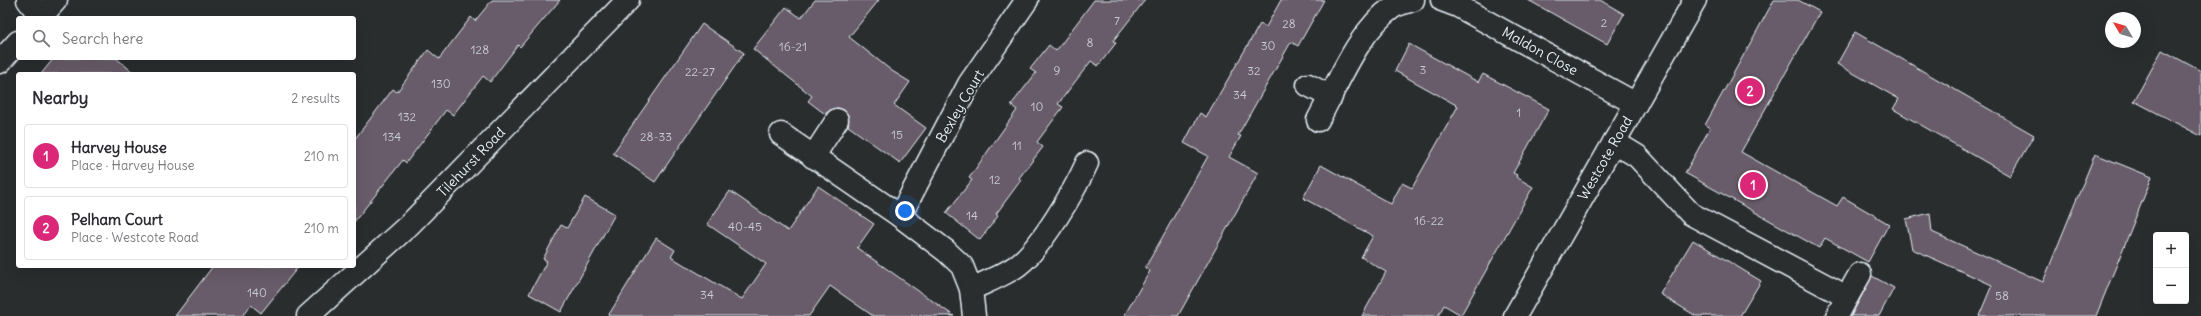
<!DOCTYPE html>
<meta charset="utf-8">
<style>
body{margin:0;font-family:Delius,sans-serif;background:#f2f2f3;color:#2b2b33}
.controls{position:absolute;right:12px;bottom:12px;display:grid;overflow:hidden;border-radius:4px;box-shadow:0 4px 16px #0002}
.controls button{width:36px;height:36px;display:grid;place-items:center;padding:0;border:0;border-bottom:1px solid #e1e1e2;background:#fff;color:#2b2b33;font:20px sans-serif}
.compass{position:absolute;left:2105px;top:12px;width:36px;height:36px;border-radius:50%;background:#fff;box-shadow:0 4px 16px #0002;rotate:308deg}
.you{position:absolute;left:905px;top:211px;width:14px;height:14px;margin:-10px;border:3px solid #fff;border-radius:50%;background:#1a73e8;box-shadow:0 0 0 6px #1a73e833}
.badge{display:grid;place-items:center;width:26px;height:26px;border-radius:50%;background:#db2777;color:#fff;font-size:13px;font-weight:700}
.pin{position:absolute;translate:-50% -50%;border:2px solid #fff;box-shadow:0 1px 4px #0006}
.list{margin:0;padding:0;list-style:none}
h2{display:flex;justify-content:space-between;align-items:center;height:52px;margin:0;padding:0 16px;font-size:17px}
h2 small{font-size:13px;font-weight:400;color:#7c7c81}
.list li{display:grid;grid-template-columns:26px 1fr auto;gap:12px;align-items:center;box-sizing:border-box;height:64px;margin:0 8px 8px;padding:0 8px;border:1px solid #e1e1e2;border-radius:4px}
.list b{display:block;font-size:15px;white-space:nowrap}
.list p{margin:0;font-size:13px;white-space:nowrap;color:#7c7c81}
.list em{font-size:13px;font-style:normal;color:#7c7c81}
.icon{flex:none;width:22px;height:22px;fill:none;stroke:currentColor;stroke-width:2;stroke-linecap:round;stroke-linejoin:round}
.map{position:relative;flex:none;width:2201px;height:316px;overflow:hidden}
.search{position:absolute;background:#fff;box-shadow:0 4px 16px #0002;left:16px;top:16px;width:340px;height:44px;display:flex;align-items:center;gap:10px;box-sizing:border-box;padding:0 14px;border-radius:4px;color:#7c7c81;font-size:15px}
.panel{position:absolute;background:#fff;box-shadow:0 4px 16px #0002;left:16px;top:72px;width:340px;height:196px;border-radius:4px}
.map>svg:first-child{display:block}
.building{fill:#695c6a;stroke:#e8f1f8}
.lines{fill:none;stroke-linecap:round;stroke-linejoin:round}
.street-casing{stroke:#e8f1f8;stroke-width:25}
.secondary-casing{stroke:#e8f1f8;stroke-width:25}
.street{stroke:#2a2d2e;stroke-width:22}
.secondary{stroke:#2a2d2e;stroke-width:22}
.labels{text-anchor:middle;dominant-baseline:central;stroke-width:4;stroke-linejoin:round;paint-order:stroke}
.number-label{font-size:12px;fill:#c8ccd4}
.street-label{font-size:14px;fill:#e8f1f8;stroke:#2a2d2e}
</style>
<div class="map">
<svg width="2201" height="316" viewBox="0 0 2201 316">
<rect width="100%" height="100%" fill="#2a2d2e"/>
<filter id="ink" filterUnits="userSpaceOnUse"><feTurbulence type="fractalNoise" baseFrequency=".025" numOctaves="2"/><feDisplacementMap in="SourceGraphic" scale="8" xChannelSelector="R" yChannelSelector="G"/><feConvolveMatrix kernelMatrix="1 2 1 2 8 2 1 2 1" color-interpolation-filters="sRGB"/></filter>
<g filter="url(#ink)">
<g class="building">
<path d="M492,0h68l-40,47 -2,-2 -28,37 -7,-6 -30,39 -7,-5 -40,53 -3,-3 -49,62v-82l39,-51 4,3 31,-42 11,9 32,-42 4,4z"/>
<path d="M815,0h64l-30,37 43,34 18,11 -16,23 32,23 -26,35 -52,-37v-11l-4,-5 -6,-2 -6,1 -7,5 -17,-13 4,-5 -59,-47 33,-42 15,11z"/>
<path d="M1094,0h51l-32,41 3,2 -18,23 -7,-5 -33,43 5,3 -26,35 6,5 -24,31 2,2 -25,34 2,2 -18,24 -34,-27 26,-33 -3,-2 48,-68 -6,-5 25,-32 -6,-4 19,-24 7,6z"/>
<path d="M1281,0h43l-26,46 -7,-4 -53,93 3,1 -12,21 29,16 -80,143h-54l26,-45 -5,-3 63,-112 -24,-13 16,-30 6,4 54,-93 6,3z"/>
<path d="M1528,0h72l24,14 -17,30z"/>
<path d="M1774,0h24l22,12 -79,140 96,54 6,-9 46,27 -21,38 -43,-24 -6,10 -134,-75 25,-45 -5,-3z"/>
<path d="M702,24l42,29 -89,129 -42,-29z"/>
<path d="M1855,32l179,103 -24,41 -117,-67 6,-10 -62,-35z"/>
<path d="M1409,44l69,38 5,-8 66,35 -36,64 4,2 -1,2 17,10 -72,128 -17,-10 -6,11h-76l24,-44 -25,-15 12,-21 -70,-38 18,-33 70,39 11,-21 10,5 46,-82 -63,-35z"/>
<path d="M2162,50l39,21v65l-67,-35z"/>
<path d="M54,58h62l19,16h-94z"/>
<path d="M2095,154l57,23 -56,139h-117l13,-31 -80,-36 -6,-30 24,-6 2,19 111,50z"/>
<path d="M818,186l56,38 -17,24 97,68h-81l-43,-30 -21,30h-201l48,-78 19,12 -4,7 71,42 24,-35 -59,-40 23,-33 58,40z"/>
<path d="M585,197l30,17 -54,98 -32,-18 18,-33 -4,-2 18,-34 6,3z"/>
<path d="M1693,240l68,41 -21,35h-44l-36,-22z"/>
<path d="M213,266h86l-38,47 -10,-8 -9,11h-67z"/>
<path d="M1872,276l22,12 -15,28h-28z"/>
</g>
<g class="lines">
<defs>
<g id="street">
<path d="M28,0l13,17"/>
<path d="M1442,0l16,6 178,98"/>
<path d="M40,18l16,-18"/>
<path d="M0,62l18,-20"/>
<path d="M1308,85l23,12"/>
<path d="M1318,120c20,-36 40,-89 75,-113 5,-3 14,-5 20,-7"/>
<path d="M781,134l119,82 46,35 16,15 9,23 3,27"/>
<path d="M1614,142l23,14 54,58 156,83 13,-23"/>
<path d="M813,157l24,-37"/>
<path d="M900,216l69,-132 58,-84"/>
<path d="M971,289c15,-7 34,-14 47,-24 23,-17 57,-75 69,-102"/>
<path d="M1515,316l180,-316"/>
<path d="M1837,316l10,-19"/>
</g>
<path id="secondary" d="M308,316l102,-92 218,-224"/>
</defs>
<use href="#street" class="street-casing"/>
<use href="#secondary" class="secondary-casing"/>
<use href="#street" class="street"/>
<use href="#secondary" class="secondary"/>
</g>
</g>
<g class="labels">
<g class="number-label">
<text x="1117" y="20">7</text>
<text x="1604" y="22">2</text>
<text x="1289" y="23">28</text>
<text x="1090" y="42">8</text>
<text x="1268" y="45">30</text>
<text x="793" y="46">16-21</text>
<text x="480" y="49">128</text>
<text x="1423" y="69">3</text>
<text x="1057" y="70">9</text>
<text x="1254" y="70">32</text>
<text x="700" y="71">22-27</text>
<text x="441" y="83">130</text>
<text x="1240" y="94">34</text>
<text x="1037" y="106">10</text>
<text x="1519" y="112">1</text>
<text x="407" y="116">132</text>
<text x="897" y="134">15</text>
<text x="392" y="136">134</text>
<text x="656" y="136">28-33</text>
<text x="1017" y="145">11</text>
<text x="995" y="179">12</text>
<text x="972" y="215">14</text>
<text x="1429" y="220">16-22</text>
<text x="745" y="226">40-45</text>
<text x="257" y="292">140</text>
<text x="707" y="294">34</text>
<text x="2002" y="295">58</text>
</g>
<g class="street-label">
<text transform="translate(1540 51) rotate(29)">Maldon Close</text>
<text transform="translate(960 106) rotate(-60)">Bexley Court</text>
<text transform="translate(1605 158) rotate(-60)">Westcote Road</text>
<text transform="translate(471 162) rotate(-46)">Tilehurst Road</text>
</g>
</g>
</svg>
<div class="controls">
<button>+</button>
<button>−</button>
</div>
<svg class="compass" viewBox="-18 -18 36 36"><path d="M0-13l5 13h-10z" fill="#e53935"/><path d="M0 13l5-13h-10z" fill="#7c7c81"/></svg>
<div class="you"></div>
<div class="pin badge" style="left:1753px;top:185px">1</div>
<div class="pin badge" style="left:1750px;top:91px">2</div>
<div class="search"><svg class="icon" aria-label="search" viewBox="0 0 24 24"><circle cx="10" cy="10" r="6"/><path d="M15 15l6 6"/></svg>Search here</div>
<section class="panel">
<h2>Nearby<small>2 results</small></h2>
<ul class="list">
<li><span class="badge">1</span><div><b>Harvey House</b><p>Place · Harvey House</p></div><em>210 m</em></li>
<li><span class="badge">2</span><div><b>Pelham Court</b><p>Place · Westcote Road</p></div><em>210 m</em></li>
</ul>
</section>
</div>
